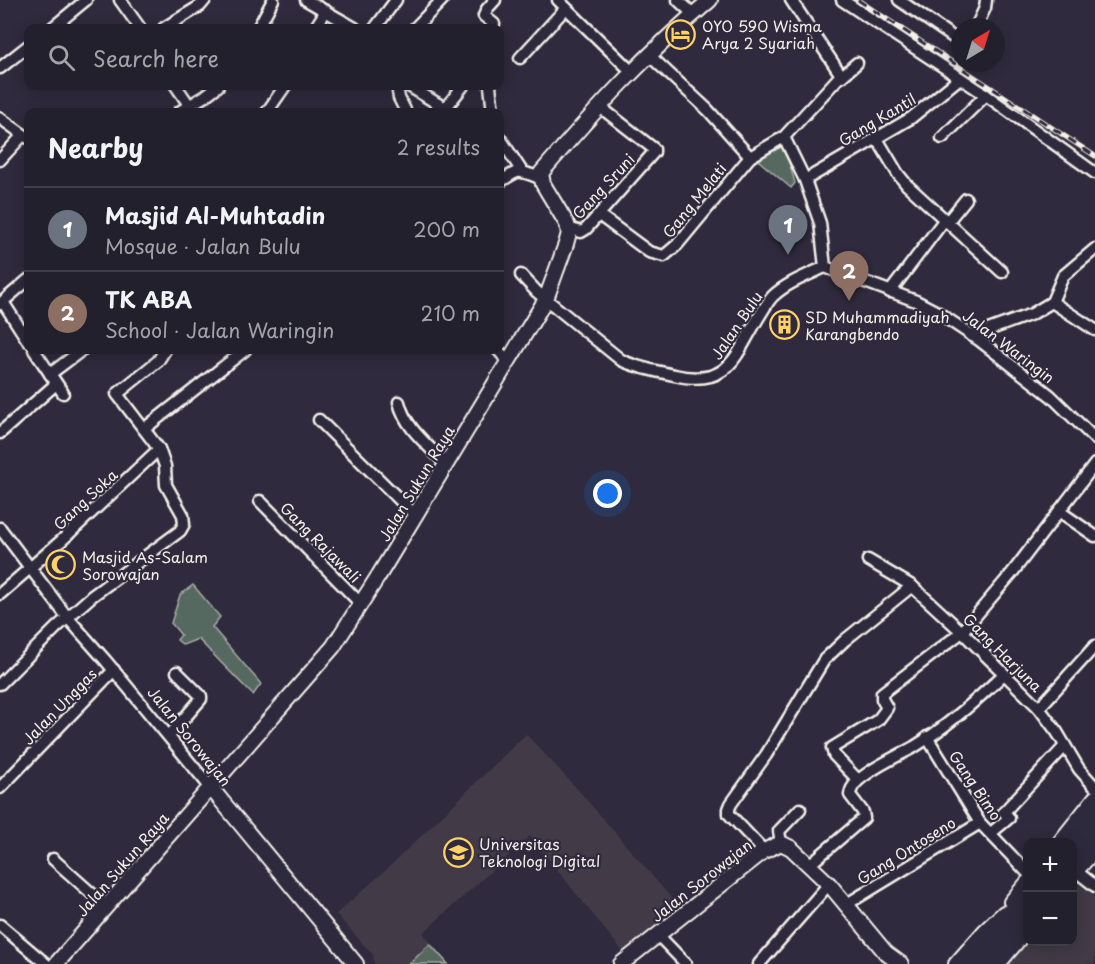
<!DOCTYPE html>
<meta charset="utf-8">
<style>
body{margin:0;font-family:"Playpen Sans",sans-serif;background:#2f2d3a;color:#f1f3f6}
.controls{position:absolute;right:18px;bottom:18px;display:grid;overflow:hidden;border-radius:12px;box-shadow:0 3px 15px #0003}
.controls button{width:54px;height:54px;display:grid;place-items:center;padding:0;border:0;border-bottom:2px solid #403e4a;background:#23202e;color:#f1f3f6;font:30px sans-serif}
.compass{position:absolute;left:951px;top:18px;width:54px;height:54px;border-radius:50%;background:#23202e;box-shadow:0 3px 15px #0003;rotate:38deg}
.you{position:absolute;left:608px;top:494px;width:21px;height:21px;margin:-15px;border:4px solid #fff;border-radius:50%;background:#1a73e8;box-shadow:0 0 0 9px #1a73e833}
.badge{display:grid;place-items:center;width:39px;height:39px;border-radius:50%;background:#8bbbb9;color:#fff;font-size:20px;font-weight:700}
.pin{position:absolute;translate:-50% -50px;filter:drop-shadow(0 2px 3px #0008)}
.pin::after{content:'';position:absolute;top:32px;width:21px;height:18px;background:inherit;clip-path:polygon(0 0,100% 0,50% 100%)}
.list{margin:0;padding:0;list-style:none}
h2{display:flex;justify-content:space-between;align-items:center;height:78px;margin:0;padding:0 24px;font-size:26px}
h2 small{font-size:20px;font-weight:400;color:#a3a3aa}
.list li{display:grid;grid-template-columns:39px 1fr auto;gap:18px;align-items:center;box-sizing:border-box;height:84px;padding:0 24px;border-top:2px solid #403e4a}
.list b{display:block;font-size:22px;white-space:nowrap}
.list p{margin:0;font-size:20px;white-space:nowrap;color:#a3a3aa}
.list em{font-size:20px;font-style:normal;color:#a3a3aa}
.icon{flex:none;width:33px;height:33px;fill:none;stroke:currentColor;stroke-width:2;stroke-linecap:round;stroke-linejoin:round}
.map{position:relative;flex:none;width:1095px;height:964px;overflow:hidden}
.search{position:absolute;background:#23202e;box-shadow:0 3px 15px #0003;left:24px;top:24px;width:480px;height:66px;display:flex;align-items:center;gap:15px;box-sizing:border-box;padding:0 21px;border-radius:12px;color:#a3a3aa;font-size:22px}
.panel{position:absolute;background:#23202e;box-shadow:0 3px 15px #0003;left:24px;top:108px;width:480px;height:246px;border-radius:12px}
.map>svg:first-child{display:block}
.built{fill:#433a47}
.green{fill:#576961;stroke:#a6ada4;stroke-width:1.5}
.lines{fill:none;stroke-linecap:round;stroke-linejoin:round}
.street-casing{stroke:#f4f1e8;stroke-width:15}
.secondary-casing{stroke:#f4f1e8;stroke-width:18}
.highway-casing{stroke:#f4f1e8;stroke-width:22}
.street{stroke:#2f2a3d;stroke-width:10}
.secondary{stroke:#2f2a3d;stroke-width:14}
.highway{stroke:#2f2a3d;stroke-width:18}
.rail-casing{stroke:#f4f1e8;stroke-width:5}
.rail{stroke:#2f2a3d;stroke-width:3;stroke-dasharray:9;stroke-linecap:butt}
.labels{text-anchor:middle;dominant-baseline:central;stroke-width:4.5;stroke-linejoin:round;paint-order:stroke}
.poi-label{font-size:15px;fill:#f4f1e8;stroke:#2f2a3d;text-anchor:start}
.street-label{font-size:15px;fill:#f4f1e8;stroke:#2f2a3d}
</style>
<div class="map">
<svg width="1095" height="964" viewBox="0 0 1095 964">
<rect width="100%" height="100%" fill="#2f2a3d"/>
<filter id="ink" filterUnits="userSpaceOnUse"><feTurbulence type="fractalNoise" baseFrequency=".0167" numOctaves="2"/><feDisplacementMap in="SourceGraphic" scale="12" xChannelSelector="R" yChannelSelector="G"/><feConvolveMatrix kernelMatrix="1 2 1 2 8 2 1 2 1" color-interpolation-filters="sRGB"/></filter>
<g filter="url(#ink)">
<g class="built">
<path d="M526,734l54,58 100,116 -57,44 -93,-116 -107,97 26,31h-75l-1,-9 -37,-41 51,-45z"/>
<path d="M1073,880l22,17v67h-93l25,-30 1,8h44z"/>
</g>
<g class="green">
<path d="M780,141l9,21 6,21 -4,5 -32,-27 -2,-6z"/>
<path d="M193,585l27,32 -8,10 49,57 -8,11 -55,-56 -15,6 -6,-5 4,-5 -10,-12 9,-28z"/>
<path d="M430,944l18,20h-39z"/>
</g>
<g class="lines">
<defs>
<g id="street">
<path d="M120,0l20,28"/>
<path d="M306,0l49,28"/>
<path d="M558,0l73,71"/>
<path d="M678,0l15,14"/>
<path d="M842,0l144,95 109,78"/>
<path d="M899,0l61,42"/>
<path d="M494,24l-10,-8 3,-7 8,-9"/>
<path d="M976,27l9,-19 1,-8"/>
<path d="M52,28l34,-28"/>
<path d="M164,28l36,-22 5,-6"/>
<path d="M258,28l15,-28"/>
<path d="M315,28l11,-17"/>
<path d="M375,28l21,-28"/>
<path d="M415,28l27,-28"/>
<path d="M649,55l59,55 42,47 34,-20 21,43 15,43 5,44 91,34 21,11 42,28 72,56 44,43"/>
<path d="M520,58l46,-50"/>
<path d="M0,68l28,-22"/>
<path d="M841,77l16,-14"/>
<path d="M176,86l18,26"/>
<path d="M397,86l2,12 7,14"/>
<path d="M409,86l34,21 5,-2 15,-19"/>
<path d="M490,86l3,26"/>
<path d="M179,112l26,-16 13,-10"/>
<path d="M267,112l18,-26"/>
<path d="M0,118l28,20"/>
<path d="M784,137l57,-62 -50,-75"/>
<path d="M876,137l22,37 9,11 95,87"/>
<path d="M500,138l21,32"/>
<path d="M942,138l44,-43"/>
<path d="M0,160l23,-25"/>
<path d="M805,180l106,-62 49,-40"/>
<path d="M500,182c21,-14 17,-12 40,-4"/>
<path d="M599,215l50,37 15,4 13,-11 73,-88"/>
<path d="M948,221l18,-22"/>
<path d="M568,228l13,4 5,-3 68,-77v-3l-55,-43"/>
<path d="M521,275l16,17 84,68c16,8 35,11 53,15 57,13 61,-20 86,-60 4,-6 8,-14 13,-19 14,-13 35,-21 52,-29"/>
<path d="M890,292l55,-73"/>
<path d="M3,302l25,39"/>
<path d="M1052,302l43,28"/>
<path d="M0,304l28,-24"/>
<path d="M972,336l60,-22 20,-12 11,-26 32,-27"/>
<path d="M34,350l29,43"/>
<path d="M498,350l10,11"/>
<path d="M50,374l32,-24"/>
<path d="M399,402c6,26 29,43 47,62"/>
<path d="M319,420l96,95"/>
<path d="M144,429l101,-79"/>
<path d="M0,433l56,-49"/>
<path d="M260,501l101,103"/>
<path d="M1059,511l36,25"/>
<path d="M0,528l68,90 38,43 105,127"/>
<path d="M868,560l44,26 50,46 77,76 18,24 22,37 16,18"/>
<path d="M0,594l61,-53 98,-92"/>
<path d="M0,684l57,-57 35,-31 88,-65 4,-7 -1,-9 -17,-30 -1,-19 -6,-17 -42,-55 41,-33 7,-11"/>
<path d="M1039,708l56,-62"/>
<path d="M169,736l32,-37v-3l-24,-24"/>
<path d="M927,737l53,86 48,50"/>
<path d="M858,780l-24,-25 -2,-7 46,-28 9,-12 -5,-9v-6l80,-61 50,-59 83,-109"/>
<path d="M0,788l114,-118"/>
<path d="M991,833l18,-15 -5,-6 61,-66"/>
<path d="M781,843l-2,-12 21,-22"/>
<path d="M764,851l-35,-37v-5l2,-5 35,-49 58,-95 21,-20 67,-54"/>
<path d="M53,859l54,48"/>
<path d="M809,865l55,-47 -1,-6 -13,-17c1,-12 15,-20 24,-26 13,-8 27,-15 40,-22 31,-19 64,-48 90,-73"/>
<path d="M1076,871l19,15"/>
<path d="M847,904l133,-81"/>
<path d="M0,925l46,39"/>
<path d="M658,935l28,29"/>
<path d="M759,964l70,-80"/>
</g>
<g id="secondary">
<path d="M211,788l145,176"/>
<path d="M1060,842l35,-44"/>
<path d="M1072,875l23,-25"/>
<path d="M1011,902l17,-20"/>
<path d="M56,964l277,-317 46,-72 167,-276 20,-55 3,-11 -2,-9 -24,-40 -2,-11c53,-62 106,-120 169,-173"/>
<path d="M621,964l143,-113 17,-8 10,5 38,36 57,69 15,11"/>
<path d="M956,964l29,-33 19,-18"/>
<path d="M998,964l21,-25"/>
</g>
<g id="highway">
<path d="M1071,842l24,-28"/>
<path d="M1072,862l23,-27"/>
<path d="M969,964l59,-69"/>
<path d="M986,964l42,-49"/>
</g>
</defs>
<use href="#street" class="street-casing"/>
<use href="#secondary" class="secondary-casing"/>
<use href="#highway" class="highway-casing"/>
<use href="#street" class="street"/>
<use href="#secondary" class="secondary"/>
<use href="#highway" class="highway"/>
<defs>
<path id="rail" d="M858,0l237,156"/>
</defs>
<use href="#rail" class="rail-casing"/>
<use href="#rail" class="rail"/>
</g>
</g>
<defs>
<symbol id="hotel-ring" viewBox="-11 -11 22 22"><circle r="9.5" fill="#2f2a3d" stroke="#ffd166" stroke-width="1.5"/><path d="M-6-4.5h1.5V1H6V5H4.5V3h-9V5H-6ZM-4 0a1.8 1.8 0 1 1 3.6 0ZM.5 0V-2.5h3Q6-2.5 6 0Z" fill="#ffd166"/></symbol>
<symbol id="building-ring" viewBox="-11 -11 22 22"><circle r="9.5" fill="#2f2a3d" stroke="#ffd166" stroke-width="1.5"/><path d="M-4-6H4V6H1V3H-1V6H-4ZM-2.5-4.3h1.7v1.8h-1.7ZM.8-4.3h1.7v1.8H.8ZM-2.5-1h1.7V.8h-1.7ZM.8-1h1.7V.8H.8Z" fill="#ffd166"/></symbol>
<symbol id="mosque-ring" viewBox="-11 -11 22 22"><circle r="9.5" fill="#2f2a3d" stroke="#ffd166" stroke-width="1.5"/><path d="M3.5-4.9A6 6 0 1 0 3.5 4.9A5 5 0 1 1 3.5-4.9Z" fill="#ffd166"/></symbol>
<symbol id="university-ring" viewBox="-11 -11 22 22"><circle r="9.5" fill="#2f2a3d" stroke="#ffd166" stroke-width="1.5"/><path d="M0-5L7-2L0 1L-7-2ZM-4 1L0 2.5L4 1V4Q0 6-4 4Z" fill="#ffd166"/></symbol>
</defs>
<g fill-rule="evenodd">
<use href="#hotel-ring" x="664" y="18" width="33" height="33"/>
<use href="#building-ring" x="768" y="308" width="33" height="33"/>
<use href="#mosque-ring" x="44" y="548" width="33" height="33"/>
<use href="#university-ring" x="442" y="836" width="33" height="33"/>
</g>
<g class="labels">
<g class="poi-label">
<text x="702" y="25">OYO 590 Wisma<tspan x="702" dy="17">Arya 2 Syariah</tspan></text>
<text x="805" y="316">SD Muhammadiyah<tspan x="805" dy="17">Karangbendo</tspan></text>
<text x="82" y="556">Masjid As-Salam<tspan x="82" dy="17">Sorowajan</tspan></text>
<text x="479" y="843">Universitas<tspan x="479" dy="17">Teknologi Digital</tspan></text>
</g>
<g class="street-label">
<text transform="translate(877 119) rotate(-31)">Gang Kantil</text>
<text transform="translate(603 186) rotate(-47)">Gang Sruni</text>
<text transform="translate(694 200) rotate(-51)">Gang Melati</text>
<text transform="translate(736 325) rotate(-56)">Jalan Bulu</text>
<text transform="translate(1009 346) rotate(37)">Jalan Waringin</text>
<text transform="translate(416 483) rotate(-59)">Jalan Sukun Raya</text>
<text transform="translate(85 499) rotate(-43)">Gang Soka</text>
<text transform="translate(321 542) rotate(45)">Gang Rajawali</text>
<text transform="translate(1003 652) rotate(45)">Gang Harjuna</text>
<text transform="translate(59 706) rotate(-46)">Jalan Unggas</text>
<text transform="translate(190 736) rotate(51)">Jalan Sorowajan</text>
<text transform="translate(976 785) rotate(56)">Gang Bimo</text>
<text transform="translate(906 850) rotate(-32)">Gang Ontoseno</text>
<text transform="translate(122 864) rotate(-49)">Jalan Sukun Raya</text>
<text transform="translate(701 880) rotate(-38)">Jalan Sorowajan</text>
</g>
</g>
</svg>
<div class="controls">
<button>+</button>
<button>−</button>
</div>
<svg class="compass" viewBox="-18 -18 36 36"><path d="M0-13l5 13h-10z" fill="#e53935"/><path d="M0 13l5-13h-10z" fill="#a3a3aa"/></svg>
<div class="you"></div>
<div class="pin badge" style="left:788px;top:255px;background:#6b7280">1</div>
<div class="pin badge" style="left:849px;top:301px;background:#8d6e63">2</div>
<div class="search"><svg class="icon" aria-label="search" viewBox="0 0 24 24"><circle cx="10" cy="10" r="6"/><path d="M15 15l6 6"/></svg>Search here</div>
<section class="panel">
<h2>Nearby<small>2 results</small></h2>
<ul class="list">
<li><span class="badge" style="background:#6b7280">1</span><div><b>Masjid Al-Muhtadin</b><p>Mosque · Jalan Bulu</p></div><em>200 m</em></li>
<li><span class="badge" style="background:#8d6e63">2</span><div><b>TK ABA</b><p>School · Jalan Waringin</p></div><em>210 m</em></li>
</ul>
</section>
</div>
